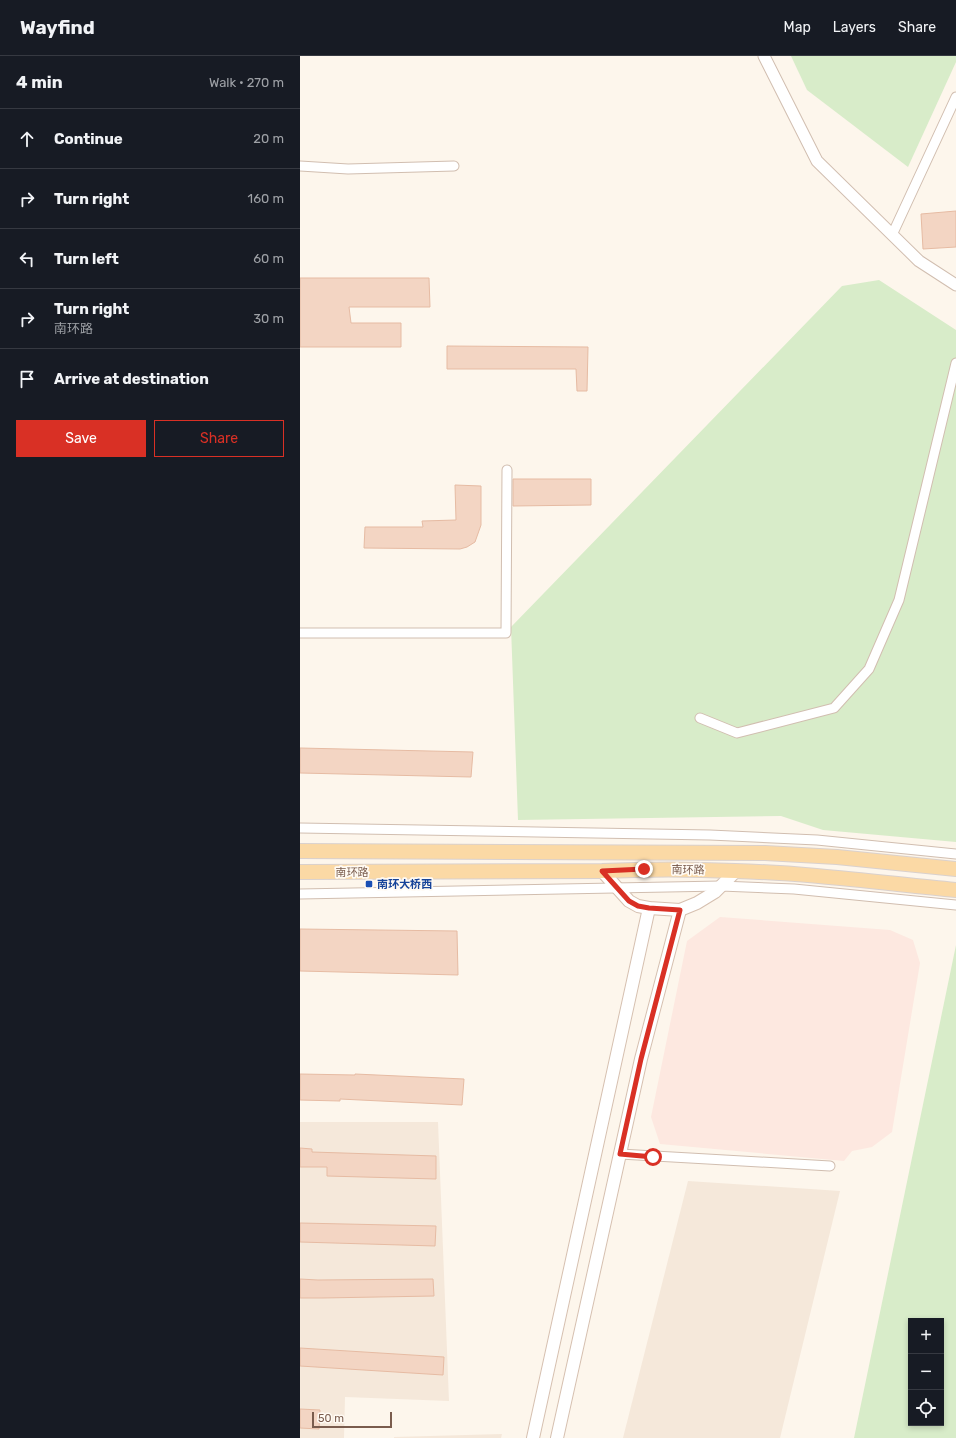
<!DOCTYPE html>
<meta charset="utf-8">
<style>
body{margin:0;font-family:Rubik,"Noto Sans SC",sans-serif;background:#242831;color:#f1f3f6}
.controls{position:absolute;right:12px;bottom:12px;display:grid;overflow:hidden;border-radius:0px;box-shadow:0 2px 6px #0003}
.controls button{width:36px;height:36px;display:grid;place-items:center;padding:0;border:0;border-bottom:1px solid #363941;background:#171b24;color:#f1f3f6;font:20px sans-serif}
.scale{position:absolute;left:12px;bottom:10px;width:80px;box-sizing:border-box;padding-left:4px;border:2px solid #7a5c4d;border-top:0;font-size:11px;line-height:14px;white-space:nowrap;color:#7a5c4d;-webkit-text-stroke:3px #fffaf3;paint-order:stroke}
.stop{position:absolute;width:12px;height:12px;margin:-9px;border:3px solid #d93025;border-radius:50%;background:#fff}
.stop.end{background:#d93025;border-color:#fff;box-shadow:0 1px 4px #0008}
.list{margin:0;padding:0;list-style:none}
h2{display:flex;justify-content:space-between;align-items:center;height:52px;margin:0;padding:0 16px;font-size:17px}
h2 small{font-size:13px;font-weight:400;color:#9ea1a6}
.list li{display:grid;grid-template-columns:26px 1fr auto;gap:12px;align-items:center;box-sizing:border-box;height:60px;padding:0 16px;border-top:1px solid #363941}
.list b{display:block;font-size:15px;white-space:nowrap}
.list p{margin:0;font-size:13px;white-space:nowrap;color:#9ea1a6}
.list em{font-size:13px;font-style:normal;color:#9ea1a6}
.actions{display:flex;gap:8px;padding:12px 16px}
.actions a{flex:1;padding:9px 0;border:1px solid #d93025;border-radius:0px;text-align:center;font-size:14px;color:#d93025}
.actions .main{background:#d93025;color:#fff}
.icon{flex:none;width:22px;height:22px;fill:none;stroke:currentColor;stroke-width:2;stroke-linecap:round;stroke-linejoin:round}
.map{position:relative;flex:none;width:656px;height:1382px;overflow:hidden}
header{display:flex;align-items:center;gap:24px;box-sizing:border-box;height:56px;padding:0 20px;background:#171b24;border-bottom:1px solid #363941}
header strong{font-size:19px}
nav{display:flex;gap:22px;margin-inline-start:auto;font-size:14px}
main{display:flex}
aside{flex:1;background:#171b24}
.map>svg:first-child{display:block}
.residential{fill:#f5e8da}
.commercial{fill:#fde8e0}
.green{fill:#d8ecc9;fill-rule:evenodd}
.building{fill:#f3d5c3;stroke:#e6bba3}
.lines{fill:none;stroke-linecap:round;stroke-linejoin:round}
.minor-casing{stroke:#d1beb0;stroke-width:11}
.tertiary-casing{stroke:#d1beb0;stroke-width:13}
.secondary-casing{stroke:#d6c0b0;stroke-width:14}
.primary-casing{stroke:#dad1cd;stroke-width:16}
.minor{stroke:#fff;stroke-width:9}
.tertiary{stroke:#fff;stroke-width:11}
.secondary{stroke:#fff;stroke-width:12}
.primary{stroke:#fbd9a5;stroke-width:14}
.route{stroke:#d93025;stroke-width:5}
.transit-dot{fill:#1a4fb4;stroke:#fffaf3;stroke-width:1.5}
.labels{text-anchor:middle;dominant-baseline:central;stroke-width:3.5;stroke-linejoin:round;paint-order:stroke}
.street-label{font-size:11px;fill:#7a5c4d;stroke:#fffaf3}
.transit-label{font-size:11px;font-weight:bold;fill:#164399;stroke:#fffaf3;text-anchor:start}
</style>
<header>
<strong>Wayfind</strong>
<nav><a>Map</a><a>Layers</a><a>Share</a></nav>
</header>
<main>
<aside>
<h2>4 min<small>Walk · 270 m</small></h2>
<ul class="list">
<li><svg class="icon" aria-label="ahead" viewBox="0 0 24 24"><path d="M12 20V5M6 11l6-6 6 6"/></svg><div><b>Continue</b></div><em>20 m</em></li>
<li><svg class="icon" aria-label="right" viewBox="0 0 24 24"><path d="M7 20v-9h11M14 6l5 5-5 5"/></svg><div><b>Turn right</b></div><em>160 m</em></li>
<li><svg class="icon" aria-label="left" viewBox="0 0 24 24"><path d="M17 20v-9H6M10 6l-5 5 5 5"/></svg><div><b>Turn left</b></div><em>60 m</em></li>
<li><svg class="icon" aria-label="right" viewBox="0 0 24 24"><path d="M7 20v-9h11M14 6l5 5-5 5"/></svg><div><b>Turn right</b><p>南环路</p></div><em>30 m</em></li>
<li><svg class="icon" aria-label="arrive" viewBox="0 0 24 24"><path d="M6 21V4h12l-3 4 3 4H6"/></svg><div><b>Arrive at destination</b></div></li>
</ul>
<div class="actions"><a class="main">Save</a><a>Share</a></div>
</aside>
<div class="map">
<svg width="656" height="1382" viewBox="0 0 656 1382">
<rect width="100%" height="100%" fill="#fdf6ec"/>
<g class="residential">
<path d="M0,1066h138l11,279 -104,-4 -1,41h-44z"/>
<path d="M388,1125l152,10 -60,247h-157z"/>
<path d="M202,1378l-1,4h-107v-1z"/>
</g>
<path class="commercial" d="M420,861l170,13 23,10 7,23 -28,169 -20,15 -20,4 -8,10 -184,-17 -9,-27 36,-176z"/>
<g class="green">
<path d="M491,0h165v6l-48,105 -101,-77z"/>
<path d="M579,224l77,50v512l-133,-12 -42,-14 -263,4 -7,-193 331,-341z"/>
<path d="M656,889v493h-102zM611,1265h30v102h-30z"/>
</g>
<g class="building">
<path d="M656,155v36l-33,2 -2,-35z"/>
<path d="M0,222h129l1,29h-81l2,16h50v24h-101z"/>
<path d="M147,290l141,1 -1,44h-10l-1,-22h-129z"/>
<path d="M213,423h78v26l-78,1z"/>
<path d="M155,429l26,1v39l-6,17 -8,5 -7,2 -96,-1 1,-21h58l-1,-6 34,-1z"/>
<path d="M0,692l173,4 -2,25 -171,-4z"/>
<path d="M0,873l157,2 1,44 -158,-4z"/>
<path d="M0,1018l55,1v-1l109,5 -2,26 -122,-6v2l-40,-1z"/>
<path d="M0,1092l12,1v3l124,4v23l-109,-3v-9h-27z"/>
<path d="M0,1167l136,3 -1,20 -135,-4z"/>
<path d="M0,1223l18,1 115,-1 1,17 -112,2h-22z"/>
<path d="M0,1292l144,9 -1,18 -143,-9z"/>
<path d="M0,1353l20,1 -1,19 -19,-1z"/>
</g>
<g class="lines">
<defs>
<g id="minor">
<path d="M0,110l48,3 106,-3"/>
<path d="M592,179l64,-138"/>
<path d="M0,577h206l1,-163"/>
<path d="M400,662l37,15 97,-25 35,-39 30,-69 57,-237"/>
<path d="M0,772l410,7 107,5 139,14"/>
<path d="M0,838l421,-8 73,3 162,16"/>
<path d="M320,1098l210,12"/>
</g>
<path id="tertiary" d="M464,0l53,105 102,100 37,24"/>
<g id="secondary">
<path d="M302,815l27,30 9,5 11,2 31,2 17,-7 18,-11 21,-21"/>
<path d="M233,1382l116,-530"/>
<path d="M257,1382l84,-379 39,-149"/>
</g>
<g id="primary">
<path d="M0,795l465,2 72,4 119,12"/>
<path d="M0,816l302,-1c44,-2 89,-2 133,0 74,2 148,12 221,19"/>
</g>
</defs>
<use href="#minor" class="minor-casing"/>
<use href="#tertiary" class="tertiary-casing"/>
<use href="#secondary" class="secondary-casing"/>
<use href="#primary" class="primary-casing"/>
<use href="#minor" class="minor"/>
<use href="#tertiary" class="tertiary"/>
<use href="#secondary" class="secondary"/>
<use href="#primary" class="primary"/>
</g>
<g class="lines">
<path class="route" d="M344,813l-42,2 27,30 9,5 11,2 31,2 -39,149 -21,95 33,3"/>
</g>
<rect class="transit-dot" x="65" y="824" width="8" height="8" rx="2"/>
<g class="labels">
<g class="street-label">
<text transform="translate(388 814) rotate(1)">南环路</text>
<text x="52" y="816">南环路</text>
</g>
<g class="transit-label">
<text x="77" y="828">南环大桥西</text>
</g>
</g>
</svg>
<div class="controls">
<button>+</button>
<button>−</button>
<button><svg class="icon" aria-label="locate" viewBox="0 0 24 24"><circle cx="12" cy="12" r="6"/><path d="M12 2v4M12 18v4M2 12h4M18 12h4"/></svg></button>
</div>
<div class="scale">50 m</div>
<div class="stop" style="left:353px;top:1101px"></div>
<div class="stop end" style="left:344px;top:813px"></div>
</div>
</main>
